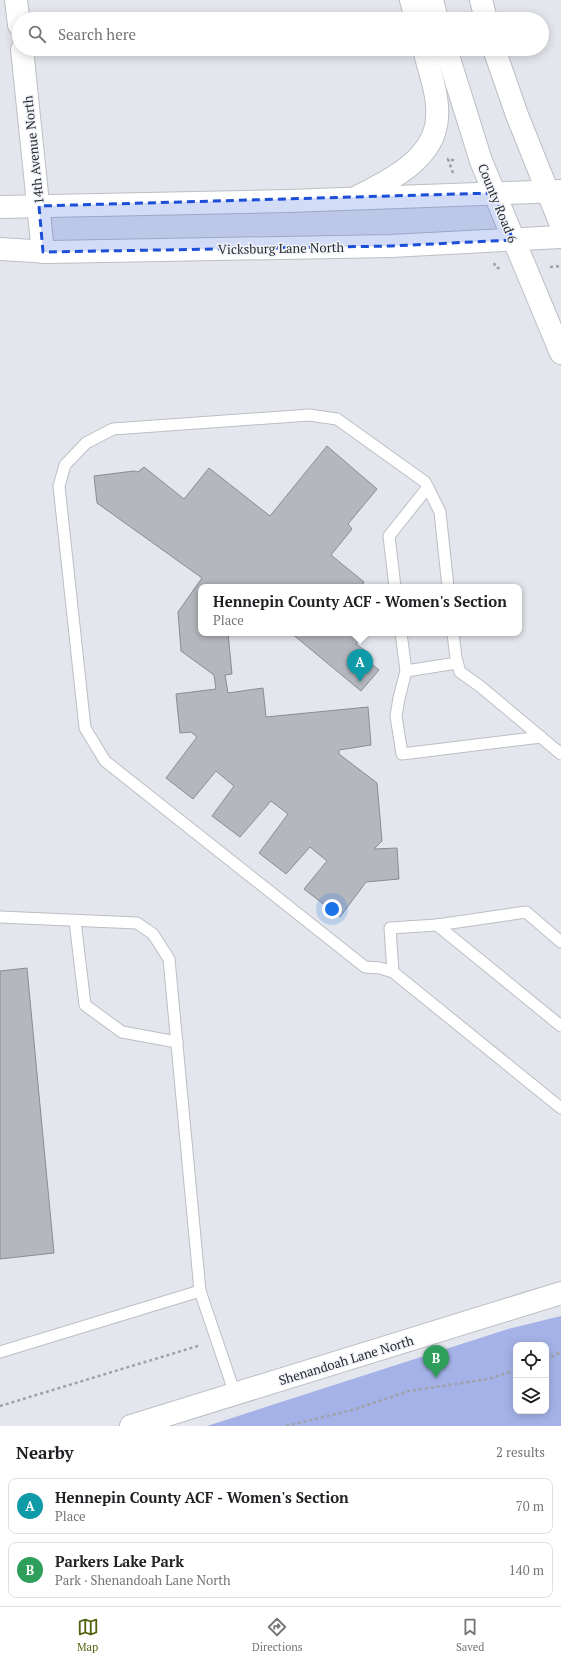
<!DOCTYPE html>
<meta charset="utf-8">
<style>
body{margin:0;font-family:"PT Serif",serif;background:#f2f2f2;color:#202124}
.controls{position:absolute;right:12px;bottom:12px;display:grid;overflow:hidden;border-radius:8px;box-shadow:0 2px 10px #0003}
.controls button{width:36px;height:36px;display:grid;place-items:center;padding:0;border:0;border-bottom:1px solid #e0e0e0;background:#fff;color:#202124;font:20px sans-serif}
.you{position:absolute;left:332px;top:909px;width:14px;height:14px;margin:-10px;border:3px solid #fff;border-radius:50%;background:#1a73e8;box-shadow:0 0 0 6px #1a73e833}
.badge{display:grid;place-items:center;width:26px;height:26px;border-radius:50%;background:#4f630d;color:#fff;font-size:13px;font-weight:700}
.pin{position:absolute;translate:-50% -33px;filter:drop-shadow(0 1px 2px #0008)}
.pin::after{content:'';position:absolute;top:21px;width:14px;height:12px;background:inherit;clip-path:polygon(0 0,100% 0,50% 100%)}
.popup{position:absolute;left:198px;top:584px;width:324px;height:52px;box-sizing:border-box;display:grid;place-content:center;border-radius:8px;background:#fff;filter:drop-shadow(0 1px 3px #0005);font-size:13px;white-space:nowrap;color:#757577}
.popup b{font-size:15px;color:#202124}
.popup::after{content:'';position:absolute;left:50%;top:100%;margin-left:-8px;border:8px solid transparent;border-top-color:#fff}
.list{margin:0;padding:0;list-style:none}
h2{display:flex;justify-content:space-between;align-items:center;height:52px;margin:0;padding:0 16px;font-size:17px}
h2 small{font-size:13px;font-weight:400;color:#757577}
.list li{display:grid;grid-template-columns:26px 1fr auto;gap:12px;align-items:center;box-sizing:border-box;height:56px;margin:0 8px 8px;padding:0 8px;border:1px solid #e0e0e0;border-radius:8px}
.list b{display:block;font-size:15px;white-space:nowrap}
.list p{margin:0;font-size:13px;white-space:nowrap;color:#757577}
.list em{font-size:13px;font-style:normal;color:#757577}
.icon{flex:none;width:22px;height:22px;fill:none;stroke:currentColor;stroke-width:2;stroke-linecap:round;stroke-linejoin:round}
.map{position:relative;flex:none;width:561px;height:1426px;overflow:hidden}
.search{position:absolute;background:#fff;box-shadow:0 2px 10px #0003;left:12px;right:12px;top:12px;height:44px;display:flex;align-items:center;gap:10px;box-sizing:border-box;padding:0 14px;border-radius:22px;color:#757577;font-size:15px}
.sheet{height:180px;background:#fff}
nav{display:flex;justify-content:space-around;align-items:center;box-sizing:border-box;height:56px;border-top:1px solid #e0e0e0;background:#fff;font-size:11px;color:#757577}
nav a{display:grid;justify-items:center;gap:2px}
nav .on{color:#4f630d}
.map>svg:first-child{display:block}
.green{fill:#a4b2e7;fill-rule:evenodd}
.building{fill:#b5b7be;stroke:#8a8c92}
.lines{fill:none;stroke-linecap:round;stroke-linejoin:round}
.lane-casing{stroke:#bcbec5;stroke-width:13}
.street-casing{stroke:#bcbec5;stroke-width:24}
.secondary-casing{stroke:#bcbec5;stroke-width:24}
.path{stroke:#9fa1a6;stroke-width:2.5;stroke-dasharray:3 3;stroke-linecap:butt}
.lane{stroke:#fff;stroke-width:11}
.street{stroke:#fff;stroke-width:22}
.secondary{stroke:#fff;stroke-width:22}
.marked{fill:#1d4ed8;fill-opacity:0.2;stroke:#1d4ed8;stroke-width:3;stroke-dasharray:8 5;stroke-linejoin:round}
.labels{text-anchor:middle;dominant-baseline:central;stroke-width:3;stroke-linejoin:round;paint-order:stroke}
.street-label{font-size:13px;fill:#2a2b2d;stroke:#f1f4fb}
</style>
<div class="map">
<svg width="561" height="1426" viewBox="0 0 561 1426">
<rect width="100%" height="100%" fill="#e4e6ed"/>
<path class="green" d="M561,1316v110h-354l301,-97zM516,1345h30v66h-30z"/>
<g class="building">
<path d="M327,446l50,43 -29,35 4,5 -21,26 33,27 -3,5h-160v46h27l4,41 -7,1 3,18 35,-5 3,29 102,-10 3,38 -32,5v4l38,29 5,58 -8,8 23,-1 2,31 -33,3 -26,35 -36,-28 23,-28 -17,-14 -24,27 -27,-21 29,-39 -17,-13 -31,36 -28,-21 22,-30 -18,-15 -23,28 -27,-21 31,-41 -6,-5 -11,1 -4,-39 40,-5 -2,-14 -33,-24 -3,-39 24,-34 -105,-75 -3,-27 40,-5 4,1 6,-5 40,32 25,-31 61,48z"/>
<path d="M291,633h74l-9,11 11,8 -3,6 15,12 -18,21z"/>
<path d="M27,968l27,285 -54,6v-288z"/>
</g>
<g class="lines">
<defs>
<g id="lane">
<path d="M395,587l-6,-51 39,-49"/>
<path d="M448,587l-8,-75 -15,-30 -88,-63 -28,-4 -196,14 -27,14 -21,22 -6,21 26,242 20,33 260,206 15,1 13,4 168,136"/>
<path d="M401,633l5,38 -7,27 -3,18 6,38 139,-17"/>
<path d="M453,633l3,25 4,14 21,15 80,67"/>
<path d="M406,671l51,-8"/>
<path d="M0,917l137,6 16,11 16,25 31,332 35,103"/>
<path d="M75,921l10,84 37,27 55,10"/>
<path d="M437,925l89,-13 35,30"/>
<path d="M393,972l-3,-44 47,-3 124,101"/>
<path d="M0,1352l200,-61"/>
</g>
<g id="street">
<path d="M16,0l3,25"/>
<path d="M22,49l21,203"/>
<path d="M131,1426l430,-133"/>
</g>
<g id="secondary">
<path d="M411,0l5,19"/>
<path d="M432,0l5,19"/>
<path d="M481,0l5,19"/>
<path d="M446,49l35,112 80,192"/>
<path d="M494,49l23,66 44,110"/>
<path d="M359,196c32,-16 76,-38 78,-78 2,-23 -8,-47 -13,-69"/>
<path d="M0,207l289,-6 272,-10"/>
<path d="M0,249l49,3 342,-6 170,-9"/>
</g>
</defs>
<use href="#lane" class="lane-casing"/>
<use href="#street" class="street-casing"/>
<use href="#secondary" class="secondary-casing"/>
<g class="path">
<path d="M453,173l-5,-14 9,2"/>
<path d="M494,263l2,5h5"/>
<path d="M550,267l11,-1"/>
<path d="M546,1360l15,-8"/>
<path d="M0,1406l201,-61"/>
<path d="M286,1426l66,-16 57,-19 79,-12 28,-9"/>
</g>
<use href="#lane" class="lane"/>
<use href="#street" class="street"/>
<use href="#secondary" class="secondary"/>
</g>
<path class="marked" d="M494,193l19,47 -122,6 -348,6 -4,-46z"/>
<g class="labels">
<g class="street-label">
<text transform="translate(33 150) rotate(-96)">14th Avenue North</text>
<text transform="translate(498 203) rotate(68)">County Road 6</text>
<text transform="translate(281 248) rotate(-1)">Vicksburg Lane North</text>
<text transform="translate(346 1360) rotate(-17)">Shenandoah Lane North</text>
</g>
</g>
</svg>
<div class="controls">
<button><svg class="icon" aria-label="locate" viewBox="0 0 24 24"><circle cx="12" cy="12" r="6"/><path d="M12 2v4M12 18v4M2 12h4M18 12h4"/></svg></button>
<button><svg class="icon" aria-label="layers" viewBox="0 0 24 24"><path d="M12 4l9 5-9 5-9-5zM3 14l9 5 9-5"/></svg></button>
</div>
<div class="you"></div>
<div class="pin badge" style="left:360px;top:682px;background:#0f9aa8">A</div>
<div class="popup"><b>Hennepin County ACF - Women's Section</b>Place</div>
<div class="pin badge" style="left:436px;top:1378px;background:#2e9e5b">B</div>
<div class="search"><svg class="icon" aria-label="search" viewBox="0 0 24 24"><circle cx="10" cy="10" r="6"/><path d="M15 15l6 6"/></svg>Search here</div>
</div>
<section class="sheet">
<h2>Nearby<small>2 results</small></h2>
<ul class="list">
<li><span class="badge" style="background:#0f9aa8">A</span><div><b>Hennepin County ACF - Women's Section</b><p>Place</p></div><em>70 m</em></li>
<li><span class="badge" style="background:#2e9e5b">B</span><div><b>Parkers Lake Park</b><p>Park · Shenandoah Lane North</p></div><em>140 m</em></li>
</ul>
</section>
<nav>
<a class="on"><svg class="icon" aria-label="map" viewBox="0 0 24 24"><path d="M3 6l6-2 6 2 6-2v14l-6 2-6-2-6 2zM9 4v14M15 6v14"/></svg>Map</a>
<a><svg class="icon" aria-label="directions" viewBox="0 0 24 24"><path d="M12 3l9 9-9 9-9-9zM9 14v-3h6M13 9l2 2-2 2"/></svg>Directions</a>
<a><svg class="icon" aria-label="saved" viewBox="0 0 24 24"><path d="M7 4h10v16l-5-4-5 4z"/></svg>Saved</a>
</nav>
